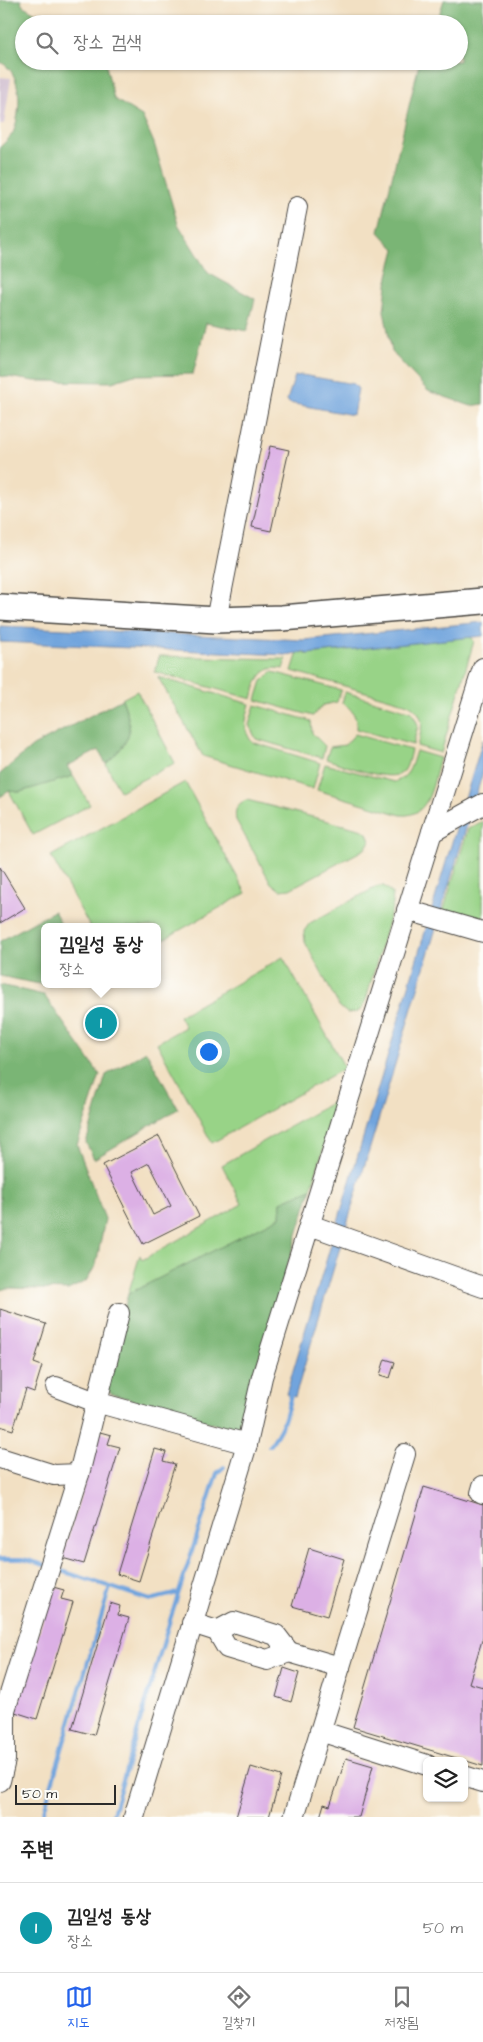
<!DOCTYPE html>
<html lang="ko">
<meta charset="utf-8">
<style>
body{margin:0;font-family:"Architects Daughter","Poor Story",sans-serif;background:#f6f6f6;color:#222}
.controls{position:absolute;right:15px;bottom:15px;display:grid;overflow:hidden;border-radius:8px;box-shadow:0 1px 4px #0004}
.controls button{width:45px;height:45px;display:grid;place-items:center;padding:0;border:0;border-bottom:1px solid #e0e0e0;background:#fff;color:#222;font:25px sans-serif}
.scale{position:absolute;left:15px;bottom:12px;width:101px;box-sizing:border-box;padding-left:5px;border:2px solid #2b2b2b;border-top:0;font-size:14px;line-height:18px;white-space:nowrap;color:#2b2b2b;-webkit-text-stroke:4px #fdfcf7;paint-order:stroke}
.you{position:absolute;left:208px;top:1051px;width:18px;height:18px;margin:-12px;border:4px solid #fff;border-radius:50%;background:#1a73e8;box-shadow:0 0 0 8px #1a73e833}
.badge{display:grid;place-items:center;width:32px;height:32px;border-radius:50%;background:#2563eb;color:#fff;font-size:16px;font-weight:700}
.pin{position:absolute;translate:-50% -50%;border:2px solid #fff;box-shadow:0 1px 5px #0006}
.popup{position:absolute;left:41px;top:923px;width:120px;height:65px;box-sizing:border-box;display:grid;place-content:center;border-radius:8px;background:#fff;filter:drop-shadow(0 1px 4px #0005);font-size:16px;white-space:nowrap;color:#767676}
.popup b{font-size:19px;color:#222}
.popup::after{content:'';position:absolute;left:50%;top:100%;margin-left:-10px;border:10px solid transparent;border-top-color:#fff}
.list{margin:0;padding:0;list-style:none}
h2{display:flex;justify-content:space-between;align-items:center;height:65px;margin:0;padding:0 20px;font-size:21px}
h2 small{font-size:16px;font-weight:400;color:#767676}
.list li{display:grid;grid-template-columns:32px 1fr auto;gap:15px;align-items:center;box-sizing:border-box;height:90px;padding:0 20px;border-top:1px solid #e0e0e0}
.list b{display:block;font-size:19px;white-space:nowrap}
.list p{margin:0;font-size:16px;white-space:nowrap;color:#767676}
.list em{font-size:16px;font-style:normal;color:#767676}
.icon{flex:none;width:28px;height:28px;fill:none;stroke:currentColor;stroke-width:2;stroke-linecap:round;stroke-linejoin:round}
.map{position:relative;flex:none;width:483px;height:1817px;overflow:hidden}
.search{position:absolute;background:#fff;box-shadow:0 1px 4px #0004;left:15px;right:15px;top:15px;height:55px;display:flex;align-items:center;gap:12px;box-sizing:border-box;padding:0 18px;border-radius:28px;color:#767676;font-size:19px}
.sheet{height:155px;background:#fff}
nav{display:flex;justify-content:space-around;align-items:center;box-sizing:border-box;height:70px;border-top:1px solid #e0e0e0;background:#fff;font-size:14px;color:#767676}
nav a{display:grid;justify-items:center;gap:2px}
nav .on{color:#2563eb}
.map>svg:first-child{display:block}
.industrial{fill:#cfbdcf}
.green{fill:#98d387;stroke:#627f59}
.forest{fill:#7ab574;stroke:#527050}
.water{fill:#71a4dd;stroke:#4e6884}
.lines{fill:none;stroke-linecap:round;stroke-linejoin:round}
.stream{stroke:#71a4dd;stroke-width:4}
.building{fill:#dcb0e5;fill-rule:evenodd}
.minor-casing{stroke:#494642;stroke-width:22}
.major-casing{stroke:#494642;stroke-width:28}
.minor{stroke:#fff;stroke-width:20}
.major{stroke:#fff;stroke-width:25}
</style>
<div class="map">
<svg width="483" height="1817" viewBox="0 0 483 1817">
<rect width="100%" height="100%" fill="#fdfcf7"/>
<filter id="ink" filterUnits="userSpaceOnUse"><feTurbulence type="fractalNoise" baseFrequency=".02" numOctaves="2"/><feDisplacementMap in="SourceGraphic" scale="10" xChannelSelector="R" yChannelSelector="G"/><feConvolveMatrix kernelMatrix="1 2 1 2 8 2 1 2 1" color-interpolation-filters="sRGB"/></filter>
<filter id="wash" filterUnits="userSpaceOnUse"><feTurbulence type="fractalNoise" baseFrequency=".0096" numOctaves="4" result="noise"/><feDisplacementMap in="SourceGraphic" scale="20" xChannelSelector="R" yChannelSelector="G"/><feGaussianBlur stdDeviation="1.12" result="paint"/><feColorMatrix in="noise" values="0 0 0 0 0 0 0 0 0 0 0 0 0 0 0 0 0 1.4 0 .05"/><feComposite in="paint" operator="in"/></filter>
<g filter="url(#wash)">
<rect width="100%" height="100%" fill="#f2e0c3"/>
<path class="industrial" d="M0,77l11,1 -7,46h-4z"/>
<g class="green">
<path d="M471,637l3,4 -33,112 -24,-7c5,-17 10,-31 -9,-42l-116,-33 6,-19 9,2z"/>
<path d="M159,656l118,3h9l-3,10c-22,-5 -27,13 -31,30l-97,-27z"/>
<path d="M273,672l68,18 -4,12 -14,3 -10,11 -57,-16 6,-19z"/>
<path d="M158,677l92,27c-4,15 -8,25 2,38l68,21 -7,26 -110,-33z"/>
<path d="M137,691l38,72 -55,28 -14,-27c25,-24 29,-32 16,-65z"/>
<path d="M345,692l67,20 6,13 -5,20 -57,-16c1,-12 -3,-20 -14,-26z"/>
<path d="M255,705l56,16 1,12 13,13 -3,12 -66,-19 -7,-14z"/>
<path d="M355,734l56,16c-2,7 -3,17 -8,22 -13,12 -61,-8 -77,-13l4,-12 15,-2z"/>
<path d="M416,751l24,7c-7,22 -9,60 -39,57l-84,-25 8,-26 69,18c16,-5 17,-16 22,-31z"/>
<path d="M73,776l17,29 -57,30 -24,-44 11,1z"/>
<path d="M185,782l61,111 -89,50v-16h-67l-39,-71z"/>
<path d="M247,800l116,30 4,3 3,8 -5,8 -75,40 -10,1 -9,-7 -35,-63c-2,-10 1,-17 11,-20z"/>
<path d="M483,821v104l-40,-13 25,-83z"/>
<path d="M378,886h6l8,7 1,11 -28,99 -7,9 -11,1 -8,-7 -34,-64 -1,-11 6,-8z"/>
<path d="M283,957l62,111 -133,75 -55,-100 28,-16 -6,-11z"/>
<path d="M335,1101l3,1 -27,87 -30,13 -1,15 -152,77 12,-39 2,5 100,-56 -20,-39z"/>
</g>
<g class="forest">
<path d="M0,0h21l1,5 17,10 20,-1 20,3 11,7h-66v37h81l9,38 28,17 12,27 24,81 30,49 47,26 -8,32 -41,-8 -13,51 -59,1 -22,7 -77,-1 -35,-5v-229c4,-4 10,-9 13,-14 8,-20 11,-60 -13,-71z"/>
<path d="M444,0h39v404l-12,2 -43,-15 -36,-39 -8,-41 4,-35 7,-27 -16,-17 39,-164 3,-7h38v-37h-23z"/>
<path d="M122,699c13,33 9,41 -16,65l-7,-14 -32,16 6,10 -53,16 -11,-1 -9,6v-23l33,-28z"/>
<path d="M54,911l9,16h-18v57h8l-4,2 -49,-10v-35z"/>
<path d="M0,985l44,10 56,80 -23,70 28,74 -9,46 -10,16 -18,9 -60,-2 -8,2z"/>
<path d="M146,1051l32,58 -84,50 -8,-16 20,-68z"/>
<path d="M311,1189l-72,235 -5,5 -6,-1 -116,-34 -6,-4 -1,-9 23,-87 152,-77 1,-15z"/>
</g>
<g class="water">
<path d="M302,375l52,9 4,5 -5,26 -64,-12 -2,-3 8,-24z"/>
<path d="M483,622v14l-176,18 -3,-2 -18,3 -286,-13v-16l304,14z"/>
<path d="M483,739v33l-188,625 -9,-3z"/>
</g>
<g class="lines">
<g class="stream">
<path d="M269,1446c16,-20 17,-32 23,-55"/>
<path d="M0,1559h23l22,6"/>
<path d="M56,1569l94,31 28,-7"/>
<path d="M42,1817l68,-230"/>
<path d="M112,1817l58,-197 47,-147 7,-6"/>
</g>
</g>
<g id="blocks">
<g class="building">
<path d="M270,446l19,4 -18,81 -19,-4z"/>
<path d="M0,867l25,41 -25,15z"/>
<path d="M159,1136l40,80 -56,28 -40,-79zM149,1163l22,43 -18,9 -21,-43z"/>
<path d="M0,1309l46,15 -12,39 8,3 -8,26 -8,-3 -13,41 -13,-4z"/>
<path d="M385,1359l10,3 -5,16 -10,-3z"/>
<path d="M100,1432l11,3 -3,9 12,3 -36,117 -22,-6z"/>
<path d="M155,1449l11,3 -3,9 12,3 -36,117 -22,-7z"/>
<path d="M424,1487l59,18v132l-14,46 14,4v79l-130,-39z"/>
<path d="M309,1548l35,11 -17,57 -35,-10z"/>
<path d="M53,1587l11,3 -3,9 12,3 -36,117 -22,-7z"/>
<path d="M110,1603l10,3 -2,9 11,3 -35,117 -22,-6z"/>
<path d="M284,1668l15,5 -8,29 -15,-5z"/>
<path d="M346,1758l27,8 -14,51h-39l4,-13 6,2z"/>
<path d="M251,1767l30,9 -12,41h-33z"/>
</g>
</g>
</g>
<g filter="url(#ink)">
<use href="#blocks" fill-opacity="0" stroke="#494642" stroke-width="1"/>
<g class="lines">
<defs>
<g id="minor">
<path d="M216,620l81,-413"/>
<path d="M432,832l51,-28"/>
<path d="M407,910l76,22"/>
<path d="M310,1225l173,62"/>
<path d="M56,1387l40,15 151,42"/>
<path d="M0,1458l54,17 25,-1"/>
<path d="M483,1486l-2,7 2,1"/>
<path d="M192,1623l25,8 10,17 40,12 22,-8 51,15"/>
<path d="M217,1631l17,-9 42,13 13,17"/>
<path d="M320,1731l107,34"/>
<path d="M464,1776l19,6"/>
<path d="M0,1781l5,-21v-50l74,-236 40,-161"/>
<path d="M134,1817l113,-373 15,-67 221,-709"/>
<path d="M294,1817l111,-363"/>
</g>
<path id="major" d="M0,607l216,13 66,-2 201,-17"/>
</defs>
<use href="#minor" class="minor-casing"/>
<use href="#major" class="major-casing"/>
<use href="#minor" class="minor"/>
<use href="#major" class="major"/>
</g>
</g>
</svg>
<div class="controls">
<button><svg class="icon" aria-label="layers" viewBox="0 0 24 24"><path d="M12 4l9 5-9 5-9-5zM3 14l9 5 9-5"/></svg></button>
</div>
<div class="scale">50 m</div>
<div class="you"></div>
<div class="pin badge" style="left:101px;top:1023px;background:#0f9aa8">1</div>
<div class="popup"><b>김일성 동상</b>장소</div>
<div class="search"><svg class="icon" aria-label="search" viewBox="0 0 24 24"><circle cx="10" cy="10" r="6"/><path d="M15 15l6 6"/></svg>장소 검색</div>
</div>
<section class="sheet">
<h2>주변<small></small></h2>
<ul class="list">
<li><span class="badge" style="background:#0f9aa8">1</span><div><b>김일성 동상</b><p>장소</p></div><em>50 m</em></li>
</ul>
</section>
<nav>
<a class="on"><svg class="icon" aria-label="map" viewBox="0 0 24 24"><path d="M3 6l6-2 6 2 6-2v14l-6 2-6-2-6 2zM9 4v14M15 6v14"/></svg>지도</a>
<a><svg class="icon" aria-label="directions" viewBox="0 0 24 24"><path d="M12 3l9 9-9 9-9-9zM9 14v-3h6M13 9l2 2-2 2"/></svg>길찾기</a>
<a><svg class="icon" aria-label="saved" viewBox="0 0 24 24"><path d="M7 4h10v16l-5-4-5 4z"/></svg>저장됨</a>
</nav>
